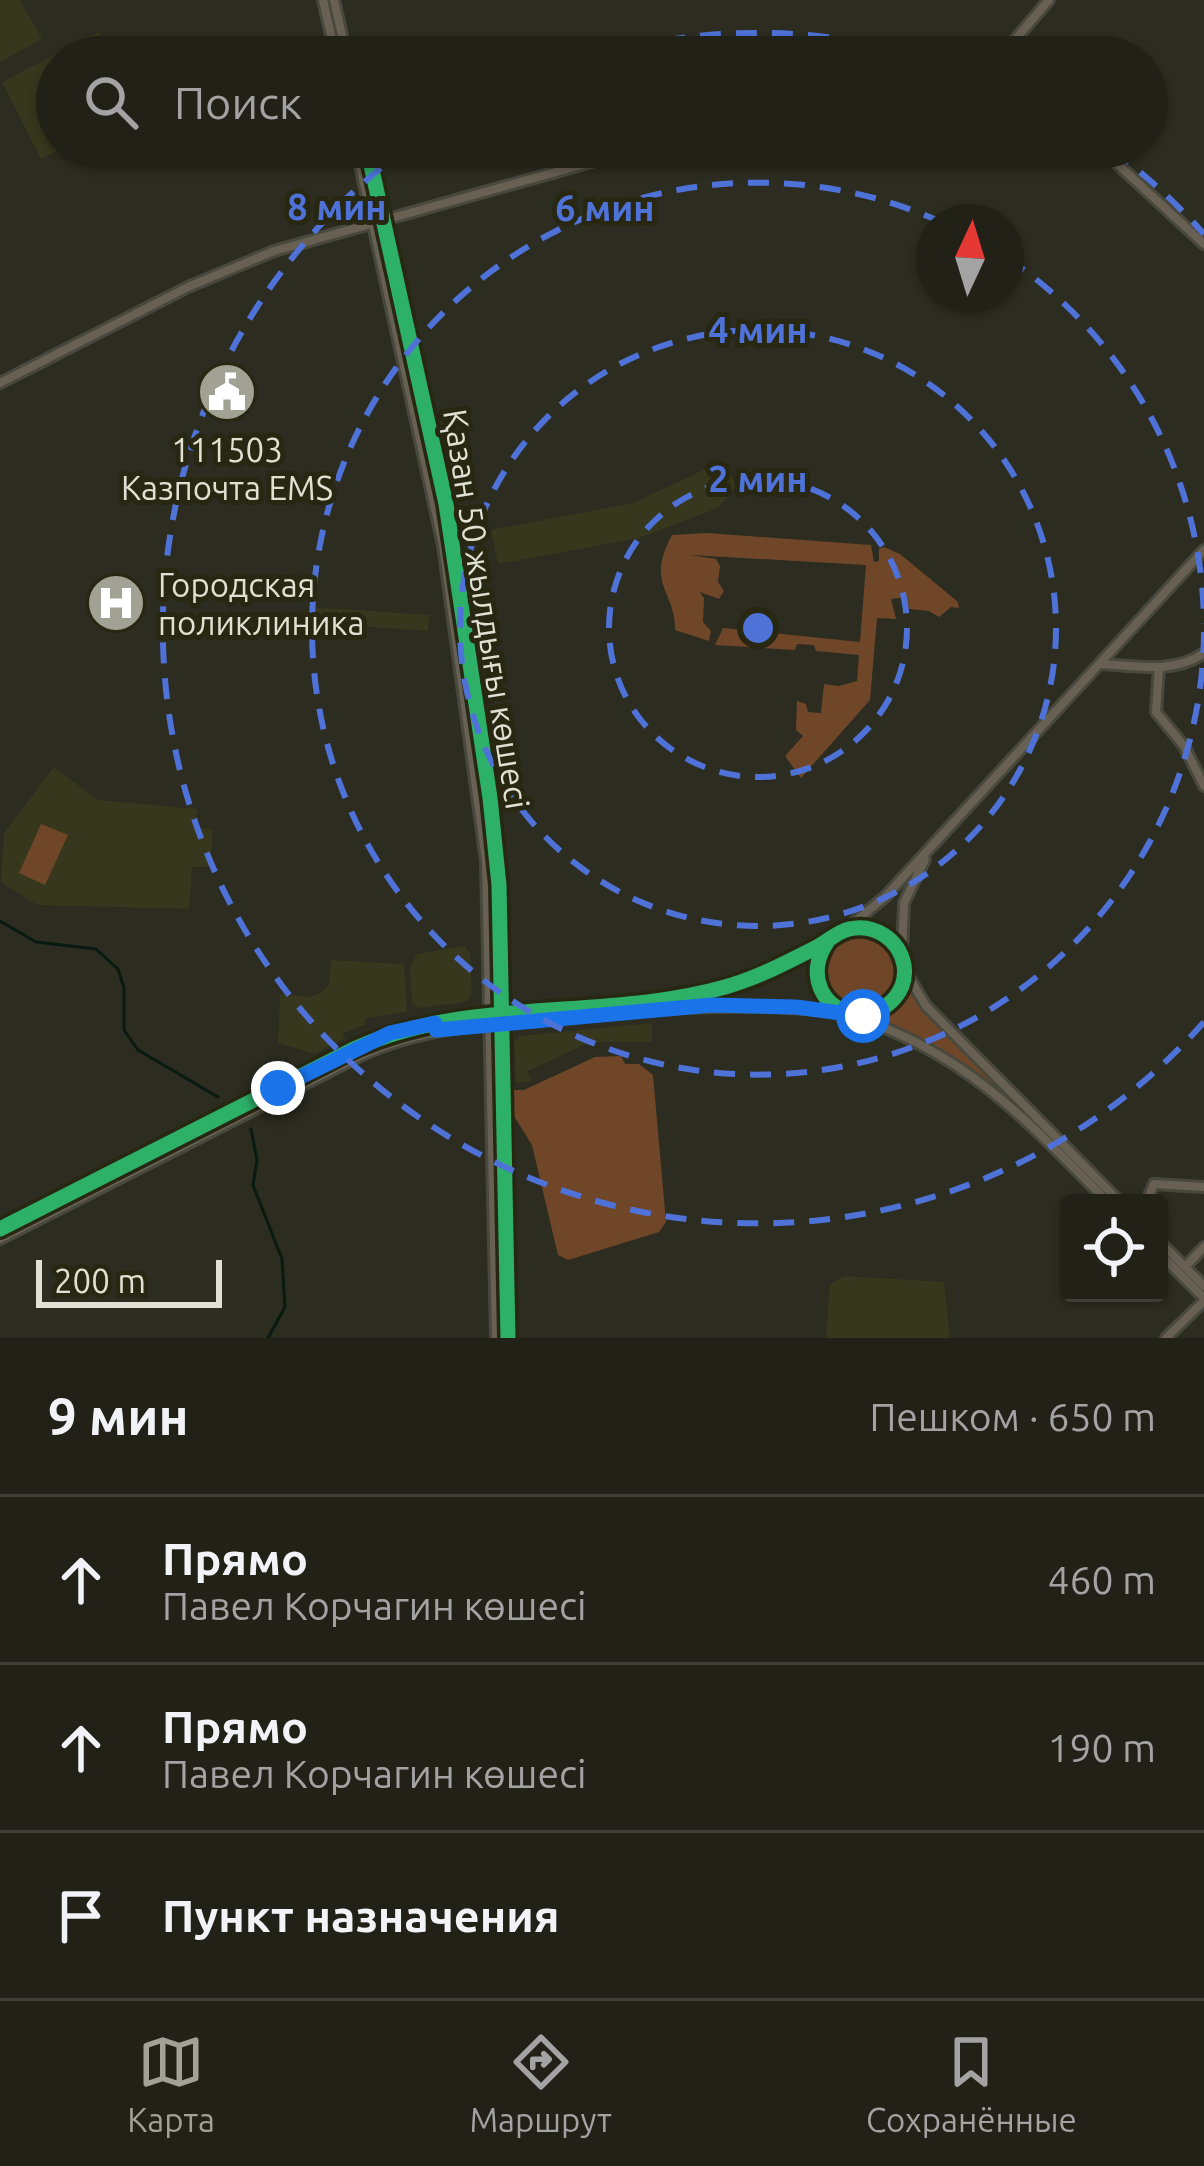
<!DOCTYPE html>
<html lang="ru">
<meta charset="utf-8">
<style>
body{margin:0;font-family:Ubuntu,sans-serif;background:#292921;color:#f1f3f6}
.controls{position:absolute;right:36px;bottom:36px;display:grid;overflow:hidden;border-radius:12px;box-shadow:0 3px 9px #0004}
.controls button{width:108px;height:108px;display:grid;place-items:center;padding:0;border:0;border-bottom:3px solid #3e3e37;background:#212118;color:#f1f3f6;font:60px sans-serif}
.compass{position:absolute;left:916px;top:204px;width:108px;height:108px;border-radius:50%;background:#212118;box-shadow:0 3px 9px #0004;rotate:4deg}
.scale{position:absolute;left:36px;bottom:30px;width:186px;box-sizing:border-box;padding-left:12px;border:6px solid #e0e0d3;border-top:0;font-size:33px;line-height:42px;white-space:nowrap;color:#e0e0d3;-webkit-text-stroke:9px #272712;paint-order:stroke}
.stop{position:absolute;width:36px;height:36px;margin:-27px;border:9px solid #1a73e8;border-radius:50%;background:#fff}
.stop.end{background:#1a73e8;border-color:#fff;box-shadow:0 3px 12px #0008}
.list{margin:0;padding:0;list-style:none}
h2{display:flex;justify-content:space-between;align-items:center;height:156px;margin:0;padding:0 48px;font-size:51px}
h2 small{font-size:39px;font-weight:400;color:#a2a3a2}
.list li{display:grid;grid-template-columns:78px 1fr auto;gap:36px;align-items:center;box-sizing:border-box;height:168px;padding:0 48px;border-top:3px solid #3e3e37}
.list b{display:block;font-size:45px;white-space:nowrap}
.list p{margin:0;font-size:39px;white-space:nowrap;color:#a2a3a2}
.list em{font-size:39px;font-style:normal;color:#a2a3a2}
.icon{flex:none;width:66px;height:66px;fill:none;stroke:currentColor;stroke-width:2;stroke-linecap:round;stroke-linejoin:round}
.map{position:relative;flex:none;width:1204px;height:1338px;overflow:hidden}
.search{position:absolute;background:#212118;box-shadow:0 3px 9px #0004;left:36px;right:36px;top:36px;height:132px;display:flex;align-items:center;gap:30px;box-sizing:border-box;padding:0 42px;border-radius:66px;color:#a2a3a2;font-size:45px}
.sheet{height:660px;background:#212118}
nav{display:flex;justify-content:space-around;align-items:center;box-sizing:border-box;height:168px;border-top:3px solid #3e3e37;background:#212118;font-size:33px;color:#a2a3a2}
nav a{display:grid;justify-items:center;gap:6px}
nav .on{color:#a1a194}
.map>svg:first-child{display:block}
.built{fill:#37371d}
.green{fill:#704629}
.lines{fill:none;stroke-linecap:round;stroke-linejoin:round}
.stream{stroke:#091b11;stroke-width:3}
.minor-casing{stroke:#48483d;stroke-width:14}
.minor{stroke:#686153;stroke-width:8}
.cycleway-casing{stroke:#272712;stroke-width:22}
.cycleway{stroke:#2db169;stroke-width:15}
.route{stroke:#1a73e8;stroke-width:15}
.ring{fill:none;stroke:#4e72d7;stroke-width:6;stroke-dasharray:21 15}
.labels{text-anchor:middle;dominant-baseline:central;stroke-width:10;stroke-linejoin:round;paint-order:stroke}
.poi-label{font-size:33px;fill:#e0e0d3;stroke:#272712}
.street-label{font-size:33px;fill:#e0e0d3;stroke:#272712}
.centre{fill:#4e72d7;stroke:#272712;stroke-width:6}
.ring-label{font-size:36px;text-anchor:middle;font-weight:bold;fill:#4e72d7;stroke:#272712;stroke-width:10;stroke-linejoin:round;paint-order:stroke}
</style>
<div class="map">
<svg width="1204" height="1338" viewBox="0 0 1204 1338">
<rect width="100%" height="100%" fill="#2c2c20"/>
<g class="built">
<path d="M0,0h20l22,39 -42,23z"/>
<path d="M99,32l13,25h-55v90h7l-23,12 -39,-77z"/>
<path d="M725,460l11,27 -18,21 -79,30 -141,26 -7,-34 142,-27z"/>
<path d="M313,607l116,8 -1,16 -116,-8z"/>
<path d="M54,767l44,33 99,9 -1,19 17,1 -3,38h-18l-3,42 -152,-4 -36,-23 3,-49z"/>
<path d="M465,946l5,7 2,42 -7,7 -47,6 -6,-5 -2,-35 7,-14z"/>
<path d="M331,960l73,4 3,48 -42,6v7l-22,8 2,5 -30,16 -37,-11 2,-49 30,3 10,-4 9,-8z"/>
<path d="M652,1023v19h-61l-63,29 3,10 -15,2 -2,-41 6,-6z"/>
<path d="M844,1276l100,6 6,56h-124l4,-54z"/>
</g>
<g class="green">
<path d="M707,533l164,12 3,17 5,-1v-12l5,-2 16,7 58,48 1,6 -8,-1 -12,10 -10,-6 -20,-2 -3,-12 -15,2 5,20 -19,-1 -7,82 -69,78 -16,-22 18,-20 -7,-6 1,-29 9,3 2,8 13,1 3,-29 15,2 18,-5 2,-26 -43,-4 -2,-6 -17,-1 -2,6 -80,-5 8,-17 137,14 6,-77 -176,-10 26,4 4,7 -2,16 6,9 -5,8 -19,-7 4,6 -1,24 8,9 -2,10 -34,-11c1,-39 -30,-45 -3,-95z"/>
<path d="M41,824l27,11 -23,50 -26,-12z"/>
<circle cx="860" cy="972" r="38"/>
<path d="M908,989l12,19 116,114 -50,-43 -41,-28 -63,-28 -1,-6z"/>
<path d="M621,1056l4,8h14l14,11 13,147 -7,10 -91,28 -10,-5 -26,-110 -18,-29v-26h10l71,-33z"/>
</g>
<g class="lines">
<g class="stream">
<path d="M0,921l36,21 60,7 22,20 6,19v42l14,20 80,47"/>
<path d="M251,1129l6,31 -4,25 29,74 3,48 -17,31"/>
</g>
<defs>
<g id="minor">
<path d="M323,0l13,57"/>
<path d="M334,0l13,57"/>
<path d="M1001,56l48,-56"/>
<path d="M356,147l87,398 43,316 10,477"/>
<path d="M367,147l79,357 44,294 9,87 9,453"/>
<path d="M1099,147l105,97"/>
<path d="M0,383l188,-96 86,-36 371,-104"/>
<path d="M1101,664c34,2 74,10 103,-11"/>
<path d="M1159,667l-3,45 28,34 20,40"/>
<path d="M847,928l38,-31 319,-347"/>
<path d="M902,953l2,-50 21,-44"/>
<path d="M906,972l20,34 195,197"/>
<path d="M859,1018c112,39 169,104 250,185"/>
<path d="M1146,1203l8,-19 50,3"/>
<path d="M0,1229l356,-181c116,-52 249,-27 369,-61 33,-9 62,-25 92,-40 11,-6 20,-15 32,-18 25,-6 50,10 55,36 4,27 -16,45 -41,51 -41,-3 -59,-42 -35,-75"/>
<path d="M0,1239l360,-183c63,-29 130,-32 199,-38 94,-9 183,-17 277,-6"/>
<path d="M1159,1241l45,45"/>
<path d="M1159,1253l45,45"/>
<path d="M1185,1267l19,-20"/>
<path d="M1166,1338l38,-37"/>
</g>
</defs>
<use href="#minor" class="minor-casing"/>
<use href="#minor" class="minor"/>
<defs>
<g id="cycleway">
<path d="M367,147l79,357 44,294 9,87 9,453"/>
<path d="M0,1229l356,-181c116,-52 249,-27 369,-61 33,-9 62,-25 92,-40 11,-6 20,-15 32,-18 25,-6 50,10 55,36 4,27 -16,45 -41,51 -41,-3 -59,-42 -35,-75"/>
</g>
</defs>
<use href="#cycleway" class="cycleway-casing"/>
<use href="#cycleway" class="cycleway"/>
</g>
<g class="lines">
<path class="route" d="M278,1088l112,-55 45,-10 1,7 276,-25 84,2 67,9"/>
</g>
<g class="ring">
<circle cx="758" cy="628" r="149"/>
<circle cx="758" cy="628" r="298"/>
<path d="M1204 632A446 446 0 1 1 939 221M1007 258A446 446 0 0 1 1204 624"/>
<path d="M1204 1022A595 595 0 1 1 404 150M594 56A595 595 0 0 1 922 56M1112 150A595 595 0 0 1 1204 234"/>
</g>
<defs>
<symbol id="civic-disc" viewBox="-11 -11 22 22"><circle r="9.5" fill="#a1a194" stroke="#272712"/><path d="M-.6-6.5H3V-4.5H.6V-3L4-1V1h2V6H-6V1h2V-1L-.6-3ZM-1.2 2.5V6h2.4V2.5Z" fill="#fff"/></symbol>
<symbol id="hospital-disc" viewBox="-11 -11 22 22"><circle r="9.5" fill="#a1a194" stroke="#272712"/><path d="M-5-5h3v3.5h4V-5h3V5h-3V1.5h-4V5h-3Z" fill="#fff"/></symbol>
</defs>
<g fill-rule="evenodd">
<use href="#civic-disc" x="194" y="359" width="66" height="66"/>
<use href="#hospital-disc" x="83" y="570" width="66" height="66"/>
</g>
<g class="labels">
<g class="poi-label">
<text x="227" y="449">111503<tspan x="227" dy="38">Казпочта EMS</tspan></text>
<text x="158" y="584" text-anchor="start">Городская<tspan x="158" dy="38">поликлиника</tspan></text>
</g>
<g class="street-label">
<text transform="translate(487 609) rotate(81)">Қазан 50 жылдығы көшесі</text>
</g>
</g>
<circle cx="758" cy="628" r="18" class="centre"/>
<g class="ring-label">
<text x="337" y="220">8 мин</text>
<text x="605" y="221">6 мин</text>
<text x="758" y="343">4 мин</text>
<text x="758" y="492">2 мин</text>
</g>
</svg>
<div class="controls">
<button><svg class="icon" aria-label="locate" viewBox="0 0 24 24"><circle cx="12" cy="12" r="6"/><path d="M12 2v4M12 18v4M2 12h4M18 12h4"/></svg></button>
</div>
<svg class="compass" viewBox="-18 -18 36 36"><path d="M0-13l5 13h-10z" fill="#e53935"/><path d="M0 13l5-13h-10z" fill="#a2a3a2"/></svg>
<div class="scale">200 m</div>
<div class="stop" style="left:863px;top:1016px"></div>
<div class="stop end" style="left:278px;top:1088px"></div>
<div class="search"><svg class="icon" aria-label="search" viewBox="0 0 24 24"><circle cx="10" cy="10" r="6"/><path d="M15 15l6 6"/></svg>Поиск</div>
</div>
<section class="sheet">
<h2>9 мин<small>Пешком · 650 m</small></h2>
<ul class="list">
<li><svg class="icon" aria-label="ahead" viewBox="0 0 24 24"><path d="M12 20V5M6 11l6-6 6 6"/></svg><div><b>Прямо</b><p>Павел Корчагин көшесі</p></div><em>460 m</em></li>
<li><svg class="icon" aria-label="ahead" viewBox="0 0 24 24"><path d="M12 20V5M6 11l6-6 6 6"/></svg><div><b>Прямо</b><p>Павел Корчагин көшесі</p></div><em>190 m</em></li>
<li><svg class="icon" aria-label="arrive" viewBox="0 0 24 24"><path d="M6 21V4h12l-3 4 3 4H6"/></svg><div><b>Пункт назначения</b></div></li>
</ul>
</section>
<nav>
<a class="on"><svg class="icon" aria-label="map" viewBox="0 0 24 24"><path d="M3 6l6-2 6 2 6-2v14l-6 2-6-2-6 2zM9 4v14M15 6v14"/></svg>Карта</a>
<a><svg class="icon" aria-label="directions" viewBox="0 0 24 24"><path d="M12 3l9 9-9 9-9-9zM9 14v-3h6M13 9l2 2-2 2"/></svg>Маршрут</a>
<a><svg class="icon" aria-label="saved" viewBox="0 0 24 24"><path d="M7 4h10v16l-5-4-5 4z"/></svg>Сохранённые</a>
</nav>
